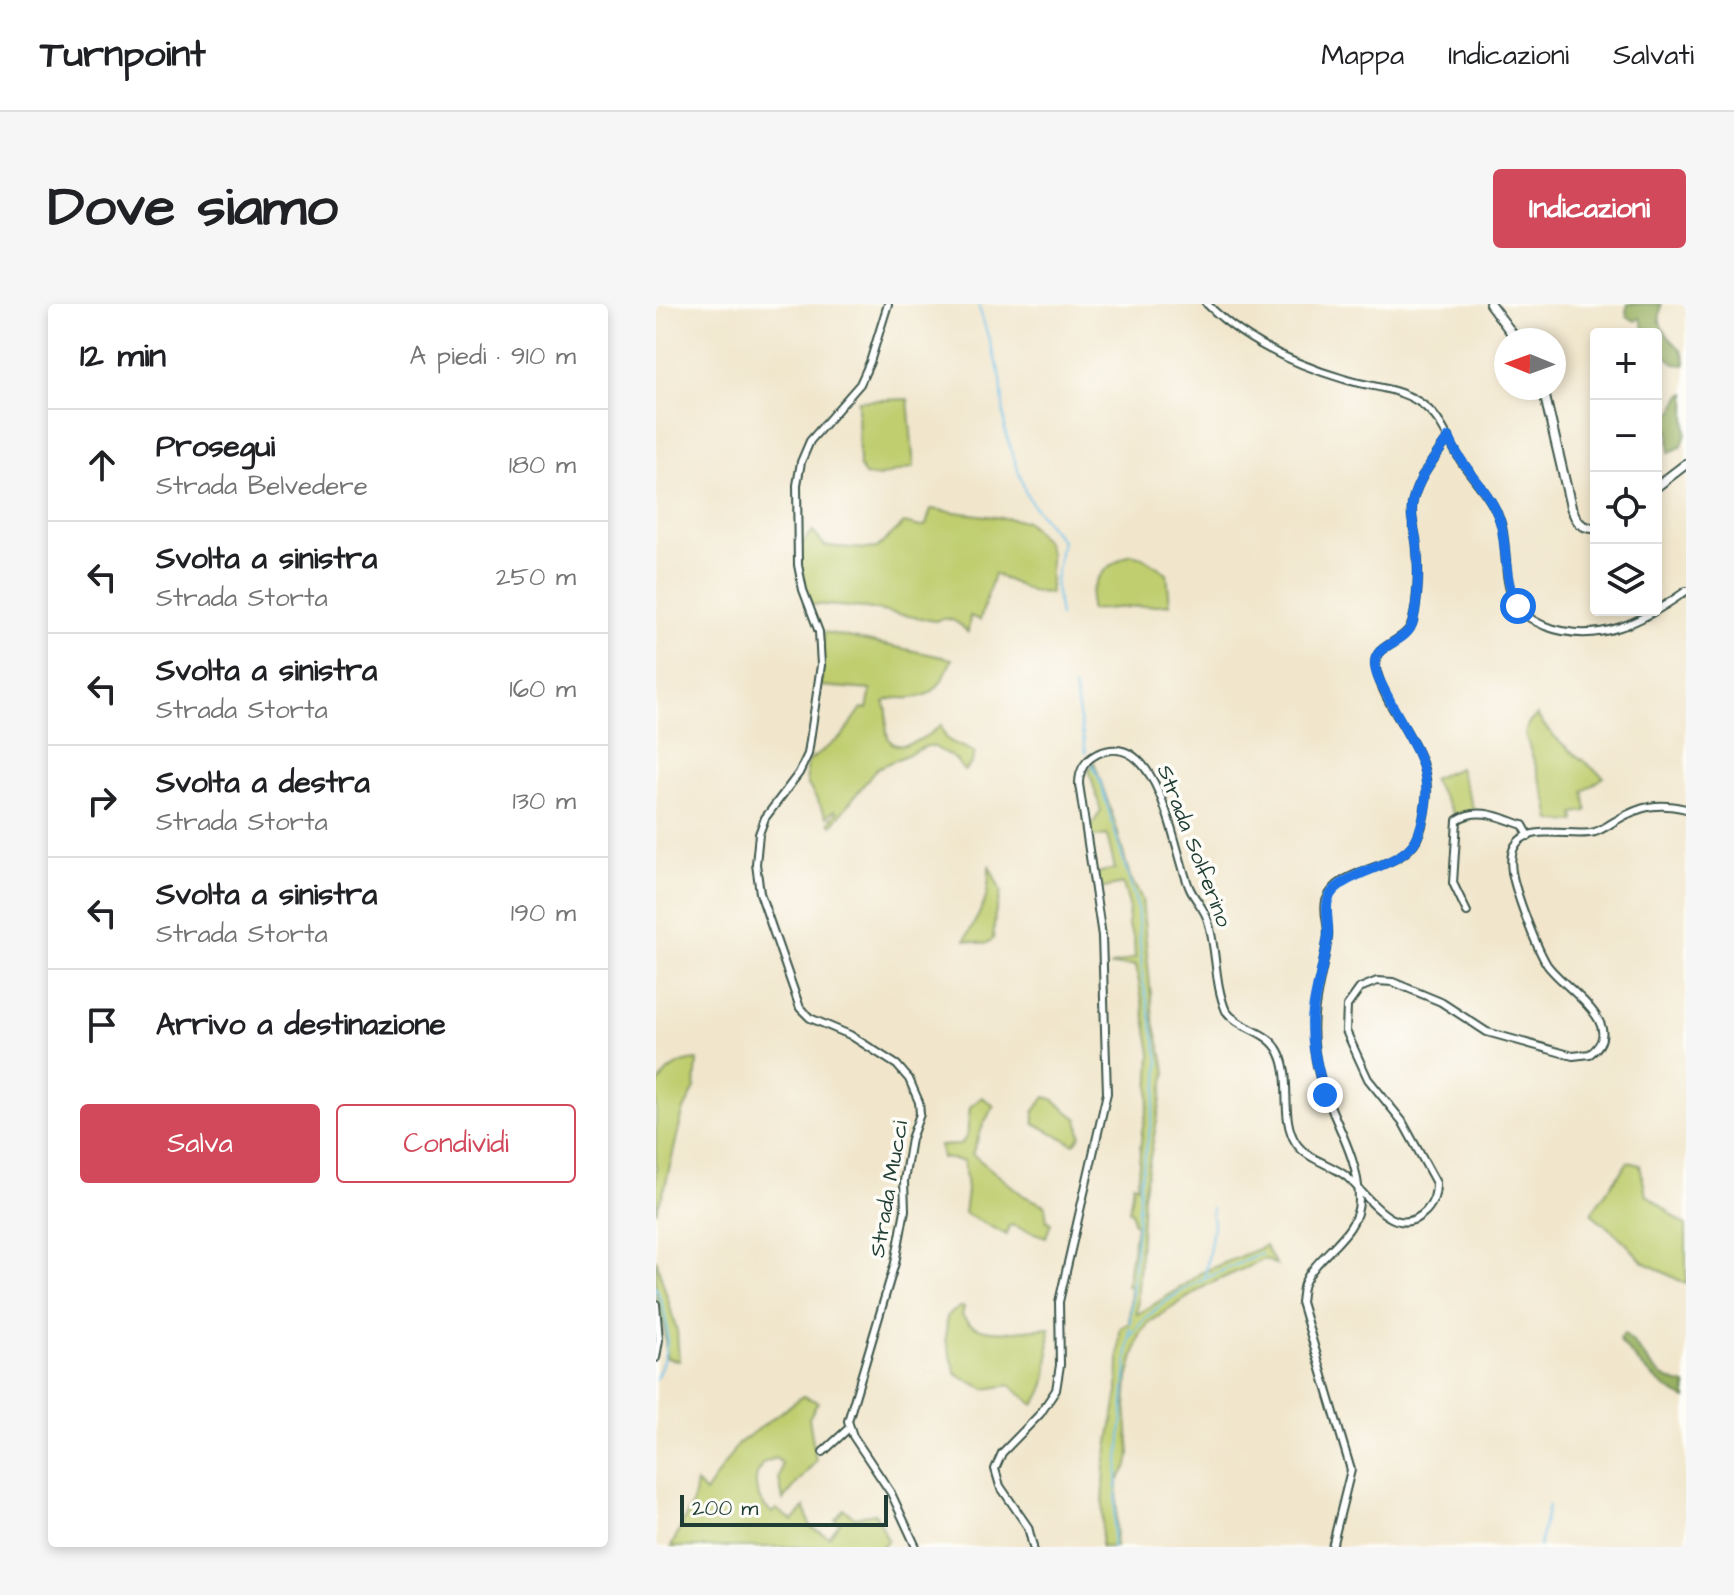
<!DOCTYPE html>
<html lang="it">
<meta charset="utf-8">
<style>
body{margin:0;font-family:"Architects Daughter",sans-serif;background:#f6f6f6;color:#202124}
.controls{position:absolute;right:24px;top:24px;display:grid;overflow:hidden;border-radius:8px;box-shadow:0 4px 12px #0003}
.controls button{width:72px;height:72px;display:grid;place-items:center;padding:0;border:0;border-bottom:2px solid #e0e0e0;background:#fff;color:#202124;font:40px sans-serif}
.compass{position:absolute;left:838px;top:24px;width:72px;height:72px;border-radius:50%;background:#fff;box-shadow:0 4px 12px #0003;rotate:271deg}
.scale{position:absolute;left:24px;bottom:20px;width:208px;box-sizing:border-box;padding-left:8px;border:4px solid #1f3d34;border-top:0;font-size:22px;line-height:28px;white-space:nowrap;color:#1f3d34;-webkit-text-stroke:6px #fdfcf7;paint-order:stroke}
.stop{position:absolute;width:24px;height:24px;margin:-18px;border:6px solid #1a73e8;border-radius:50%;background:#fff}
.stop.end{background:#1a73e8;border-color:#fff;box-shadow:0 2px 8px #0008}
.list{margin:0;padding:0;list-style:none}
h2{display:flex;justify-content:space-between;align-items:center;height:104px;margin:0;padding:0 32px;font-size:34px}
h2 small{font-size:26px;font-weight:400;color:#757577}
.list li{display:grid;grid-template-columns:52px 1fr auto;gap:24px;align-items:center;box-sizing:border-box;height:112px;padding:0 32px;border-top:2px solid #e0e0e0}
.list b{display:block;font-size:30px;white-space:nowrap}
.list p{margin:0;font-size:26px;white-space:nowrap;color:#757577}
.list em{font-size:26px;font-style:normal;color:#757577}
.actions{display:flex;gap:16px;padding:24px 32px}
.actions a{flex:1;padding:18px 0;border:2px solid #d1495b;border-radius:8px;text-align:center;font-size:28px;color:#d1495b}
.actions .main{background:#d1495b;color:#fff}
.icon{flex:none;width:44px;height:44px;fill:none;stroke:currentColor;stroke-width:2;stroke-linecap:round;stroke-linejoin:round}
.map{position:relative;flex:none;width:1030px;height:1243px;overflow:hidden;border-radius:8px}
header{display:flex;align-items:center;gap:48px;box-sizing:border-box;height:112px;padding:0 40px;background:#fff;border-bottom:2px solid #e0e0e0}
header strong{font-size:38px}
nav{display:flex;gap:44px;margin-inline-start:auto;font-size:28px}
.intro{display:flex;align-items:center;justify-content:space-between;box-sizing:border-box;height:192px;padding:0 48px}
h1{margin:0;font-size:56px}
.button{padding:20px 36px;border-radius:8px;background:#d1495b;color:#fff;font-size:28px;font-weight:700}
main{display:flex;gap:48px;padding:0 48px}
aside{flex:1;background:#fff;border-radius:8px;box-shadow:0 4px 12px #0003}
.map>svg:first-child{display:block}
.green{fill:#c0ce70;stroke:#708652;stroke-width:2}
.forest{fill:#98b162;stroke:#5c774b;stroke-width:2}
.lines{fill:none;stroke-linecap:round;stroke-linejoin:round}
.stream{stroke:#71c2ec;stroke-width:2}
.minor-casing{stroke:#3e564b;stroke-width:10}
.secondary-casing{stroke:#3e564b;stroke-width:12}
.minor{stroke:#fff;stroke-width:6}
.secondary{stroke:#fff;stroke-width:8}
.route{stroke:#1a73e8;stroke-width:10}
.labels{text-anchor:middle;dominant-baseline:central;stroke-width:7;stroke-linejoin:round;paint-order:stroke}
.street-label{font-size:22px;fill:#1f3d34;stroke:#fdfcf7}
</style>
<header>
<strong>Turnpoint</strong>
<nav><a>Mappa</a><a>Indicazioni</a><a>Salvati</a></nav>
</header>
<div class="intro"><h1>Dove siamo</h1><a class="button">Indicazioni</a></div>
<main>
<aside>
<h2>12 min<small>A piedi · 910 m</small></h2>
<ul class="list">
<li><svg class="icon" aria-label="ahead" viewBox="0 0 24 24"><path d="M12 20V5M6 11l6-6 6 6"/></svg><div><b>Prosegui</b><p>Strada Belvedere</p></div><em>180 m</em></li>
<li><svg class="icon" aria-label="left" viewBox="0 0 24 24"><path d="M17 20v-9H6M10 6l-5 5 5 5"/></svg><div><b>Svolta a sinistra</b><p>Strada Storta</p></div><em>250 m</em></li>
<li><svg class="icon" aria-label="left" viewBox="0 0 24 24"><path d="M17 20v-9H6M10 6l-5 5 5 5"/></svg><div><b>Svolta a sinistra</b><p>Strada Storta</p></div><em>160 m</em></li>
<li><svg class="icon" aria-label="right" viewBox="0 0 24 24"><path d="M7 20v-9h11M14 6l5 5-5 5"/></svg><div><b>Svolta a destra</b><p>Strada Storta</p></div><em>130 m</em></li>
<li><svg class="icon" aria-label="left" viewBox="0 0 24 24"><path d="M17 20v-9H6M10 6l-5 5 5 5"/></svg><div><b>Svolta a sinistra</b><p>Strada Storta</p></div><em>190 m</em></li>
<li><svg class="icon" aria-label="arrive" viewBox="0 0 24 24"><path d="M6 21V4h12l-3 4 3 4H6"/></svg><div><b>Arrivo a destinazione</b></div></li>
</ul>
<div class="actions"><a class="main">Salva</a><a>Condividi</a></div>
</aside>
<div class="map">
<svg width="1030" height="1243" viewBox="0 0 1030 1243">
<rect width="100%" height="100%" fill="#fdfcf7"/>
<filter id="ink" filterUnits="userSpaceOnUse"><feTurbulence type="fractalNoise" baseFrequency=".0125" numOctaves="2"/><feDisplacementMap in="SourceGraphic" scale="16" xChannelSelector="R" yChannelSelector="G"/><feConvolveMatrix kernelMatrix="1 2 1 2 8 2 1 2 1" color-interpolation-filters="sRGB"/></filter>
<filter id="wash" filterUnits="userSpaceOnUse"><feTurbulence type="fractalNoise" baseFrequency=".006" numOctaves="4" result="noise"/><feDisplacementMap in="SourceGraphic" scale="32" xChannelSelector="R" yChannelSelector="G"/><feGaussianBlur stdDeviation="1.8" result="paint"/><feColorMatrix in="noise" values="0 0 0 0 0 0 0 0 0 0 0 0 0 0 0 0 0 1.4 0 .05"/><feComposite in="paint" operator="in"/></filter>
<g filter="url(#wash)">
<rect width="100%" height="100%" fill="#f1e6cc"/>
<g class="green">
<path d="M252,95l6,68 -36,10 -13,-2 -6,-9 -1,-65z"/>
<path d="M275,205l95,12 19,20 5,12v40l-17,-1 -39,-18 -14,46 -10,-4 -2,17c-9,-11 -19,-18 -33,-12l-69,-13 -55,-4 -10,-35 -1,-23 12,-15 13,15 41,3 11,-1 27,-25 17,4 5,-2z"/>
<path d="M475,250l11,3 25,16 3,31 -80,6c-2,-28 16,-45 41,-56z"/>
<path d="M168,328l128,27c-9,21 -15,38 -41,39 -10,1 -18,-2 -27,4 6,11 1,19 3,31 4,28 45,1 54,-8 4,22 19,18 34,28l-4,11 -7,7 -9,-12 -22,-13h-6l-50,22 -45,57 -3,-3 8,-10 -3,-2 -7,7 -20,-34 -1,-14 3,-8 33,-25 20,-28 5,1 4,-19 -50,-4z"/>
<path d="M881,411c12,22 47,46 67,62l-20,14 3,20 -13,2 1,9 -24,-1 -3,-18 -23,-69 3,-10z"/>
<path d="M438,458l21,61 15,54 12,22 11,119 13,54 -23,123 -6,119c8,-3 58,-35 63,-41l65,-27 11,19 -11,-6 -58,26 -57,37 -10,13 -12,43 -2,28 4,48 -2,11 -10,16 -3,66h-14l4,-82 13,-73 2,-64 9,-5 2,-36 -4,-1 9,-61 -3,-3 -1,-10 -3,-1 4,-27 4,2 5,-55 7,-31 2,-47 -15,-88 -27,1 26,-8 -1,-20 -6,-12 1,-21 -6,-21 -24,5 -3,-16 19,-4 -8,-34 -17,3 -2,-7 13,-20 -12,-41z"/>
<path d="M803,464l15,42 -18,8 -24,-39z"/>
<path d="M333,561l12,27 -6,22 -2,25 -8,5 -20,-4c16,-31 25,-38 24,-75z"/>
<path d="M41,756l-2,28 -12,24 -18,75 -9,25v-123c9,-19 20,-27 41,-29z"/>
<path d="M326,793l12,9 -10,17 -12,31 52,42 21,9 2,16 4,2 -5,14 -35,-12 -3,2 -1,8 -43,-22 3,-22 -3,-30 -22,-3 -2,-12 20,-1 7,-9 3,-29z"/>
<path d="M389,793l7,2 26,20 3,16 -7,9 -40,-21v-11z"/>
<path d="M972,858l12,3 6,29 40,32v58l-44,-23 -18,-20 -33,-28z"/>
<path d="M0,955l21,72 2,30 -13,-4 -2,-30 -8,-32z"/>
<path d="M304,1003h4l-2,8c16,26 61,14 88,13 -3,29 3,52 -16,77l-24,-20 -25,4 -29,-15 -10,-34 1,-24z"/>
<path d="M147,1092l15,6 -9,16 7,43 -33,39 -4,-21 3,-16 -7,-5 -12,5c-13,17 -7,38 9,50l4,-4 17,12 12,-14 5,20 19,10 11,-14 -5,-3 9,-11 11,8 20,-4 13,27 -6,7h-211l22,-45 3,-19 9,10 33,-49z"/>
</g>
<g class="forest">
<path d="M972,0h33c0,7 -3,14 0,21 5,16 25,20 24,40l-10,-1 -18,-15 -1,-15h-10l-6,-16 -5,3 -8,-5 -1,-5z"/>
<path d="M1030,89v40l-4,13 -13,7v-23l-13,-4v-18l17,4 8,-16z"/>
<path d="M968,1030c27,22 21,41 62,51v14c-29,-13 -45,-34 -66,-57l-1,-3z"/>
</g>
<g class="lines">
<g class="stream">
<path d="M322,0l23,74 4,53 20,60 7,13 30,37 -7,40 5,36"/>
<path d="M418,383l12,66"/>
<path d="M436,459l8,18 37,125 6,75 16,79 -1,23 -18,100 -10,140"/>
<path d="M549,973l8,-49 -1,-20"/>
<path d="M0,983c14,35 16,58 0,92"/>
<path d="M474,1034c28,-44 85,-64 131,-84"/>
<path d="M456,1243l18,-219"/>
<path d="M883,1243l9,-41"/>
</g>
</g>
</g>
<g filter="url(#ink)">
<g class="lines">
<defs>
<g id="minor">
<path d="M232,0l-18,58 -10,22 -50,57 -9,21 -4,23 1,80 5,25 16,42 2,33 -13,89 -9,19 -34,45 -6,16 -3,30 4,29 40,115 10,10 40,17 47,30 12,14 10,23 1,12 -9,25 -7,42 1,29 -10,53 -47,158 5,15 38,57 25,54"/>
<path d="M551,0c38,38 86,60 137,75 25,8 52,8 75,23 23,15 28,37 42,59 15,22 34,39 41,66 5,23 2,51 11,72 6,13 20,22 32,27 53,20 99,-5 141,-35"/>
<path d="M811,608l-14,-29 4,-63c22,-14 44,-2 66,5l6,11"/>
<path d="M0,1000l3,36 -3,18"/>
<path d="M167,1148l26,-24"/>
<path d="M377,1243l-5,-20 -28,-41 -5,-17 7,-16 38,-39 16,-24 4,-25 -1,-63 48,-209 -5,-157 -23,-152c0,-13 6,-24 18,-30 63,-29 77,101 93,135 5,11 15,20 18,32 9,29 6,62 18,90 14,19 42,19 53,41 14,27 0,65 17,91 11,17 36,21 51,34 20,17 48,66 79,34 8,-9 10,-17 10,-28l-34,-62 -34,-42 -22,-48 1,-25 13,-18 17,-7 16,1 48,20 46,30 86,24 17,-2c41,-30 -31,-68 -44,-91 -11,-19 -30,-69 -34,-91 -9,-59 59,-32 83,-40 7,-2 15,-8 22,-12 24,-14 41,-18 69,-11"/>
<path d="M676,1243l19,-77 -50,-168c1,-5 1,-13 3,-18 13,-31 55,-48 55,-84 0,-46 -29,-83 -40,-126 -14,-56 1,-84 9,-137 1,-12 -5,-24 -2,-36 12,-33 64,-30 85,-54 11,-12 13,-30 15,-45 8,-52 -40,-86 -50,-134 -6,-25 32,-24 37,-48 5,-21 6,-50 4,-72 -1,-16 -8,-32 -4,-48 5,-22 23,-44 36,-63"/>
</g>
<g id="secondary">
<path d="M834,0l27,36"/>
<path d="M887,84l28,119c5,13 9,22 25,21"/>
<path d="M1000,183l30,-23"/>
</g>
</defs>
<use href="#minor" class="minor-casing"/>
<use href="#secondary" class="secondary-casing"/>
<use href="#minor" class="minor"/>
<use href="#secondary" class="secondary"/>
</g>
</g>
<g class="lines" filter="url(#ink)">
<path class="route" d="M669,791c-7,-26 -16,-56 -12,-84 3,-26 13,-51 15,-77 1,-21 -8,-35 12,-49 23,-18 69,-21 79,-52 21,-62 -5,-83 -31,-136 -5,-10 -13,-22 -13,-33 -1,-21 33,-20 38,-43 5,-21 6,-51 4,-73 -1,-16 -8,-31 -4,-48 5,-22 23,-44 36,-63 12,32 41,52 51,84 8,27 3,61 18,85"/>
</g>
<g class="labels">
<g class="street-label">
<text transform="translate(538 542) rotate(69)">Strada Solferino</text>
<text transform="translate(233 885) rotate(-80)">Strada Mucci</text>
</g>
</g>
</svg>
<div class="controls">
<button>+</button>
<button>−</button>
<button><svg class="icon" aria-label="locate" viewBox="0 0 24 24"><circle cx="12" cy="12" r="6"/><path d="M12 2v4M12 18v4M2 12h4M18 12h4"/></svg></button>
<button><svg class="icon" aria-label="layers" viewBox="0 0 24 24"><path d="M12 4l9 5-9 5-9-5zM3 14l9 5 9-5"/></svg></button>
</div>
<svg class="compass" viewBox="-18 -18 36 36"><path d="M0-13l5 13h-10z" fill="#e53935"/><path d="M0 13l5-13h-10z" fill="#757577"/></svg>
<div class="scale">200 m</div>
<div class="stop" style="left:862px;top:302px"></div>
<div class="stop end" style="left:669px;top:791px"></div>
</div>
</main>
